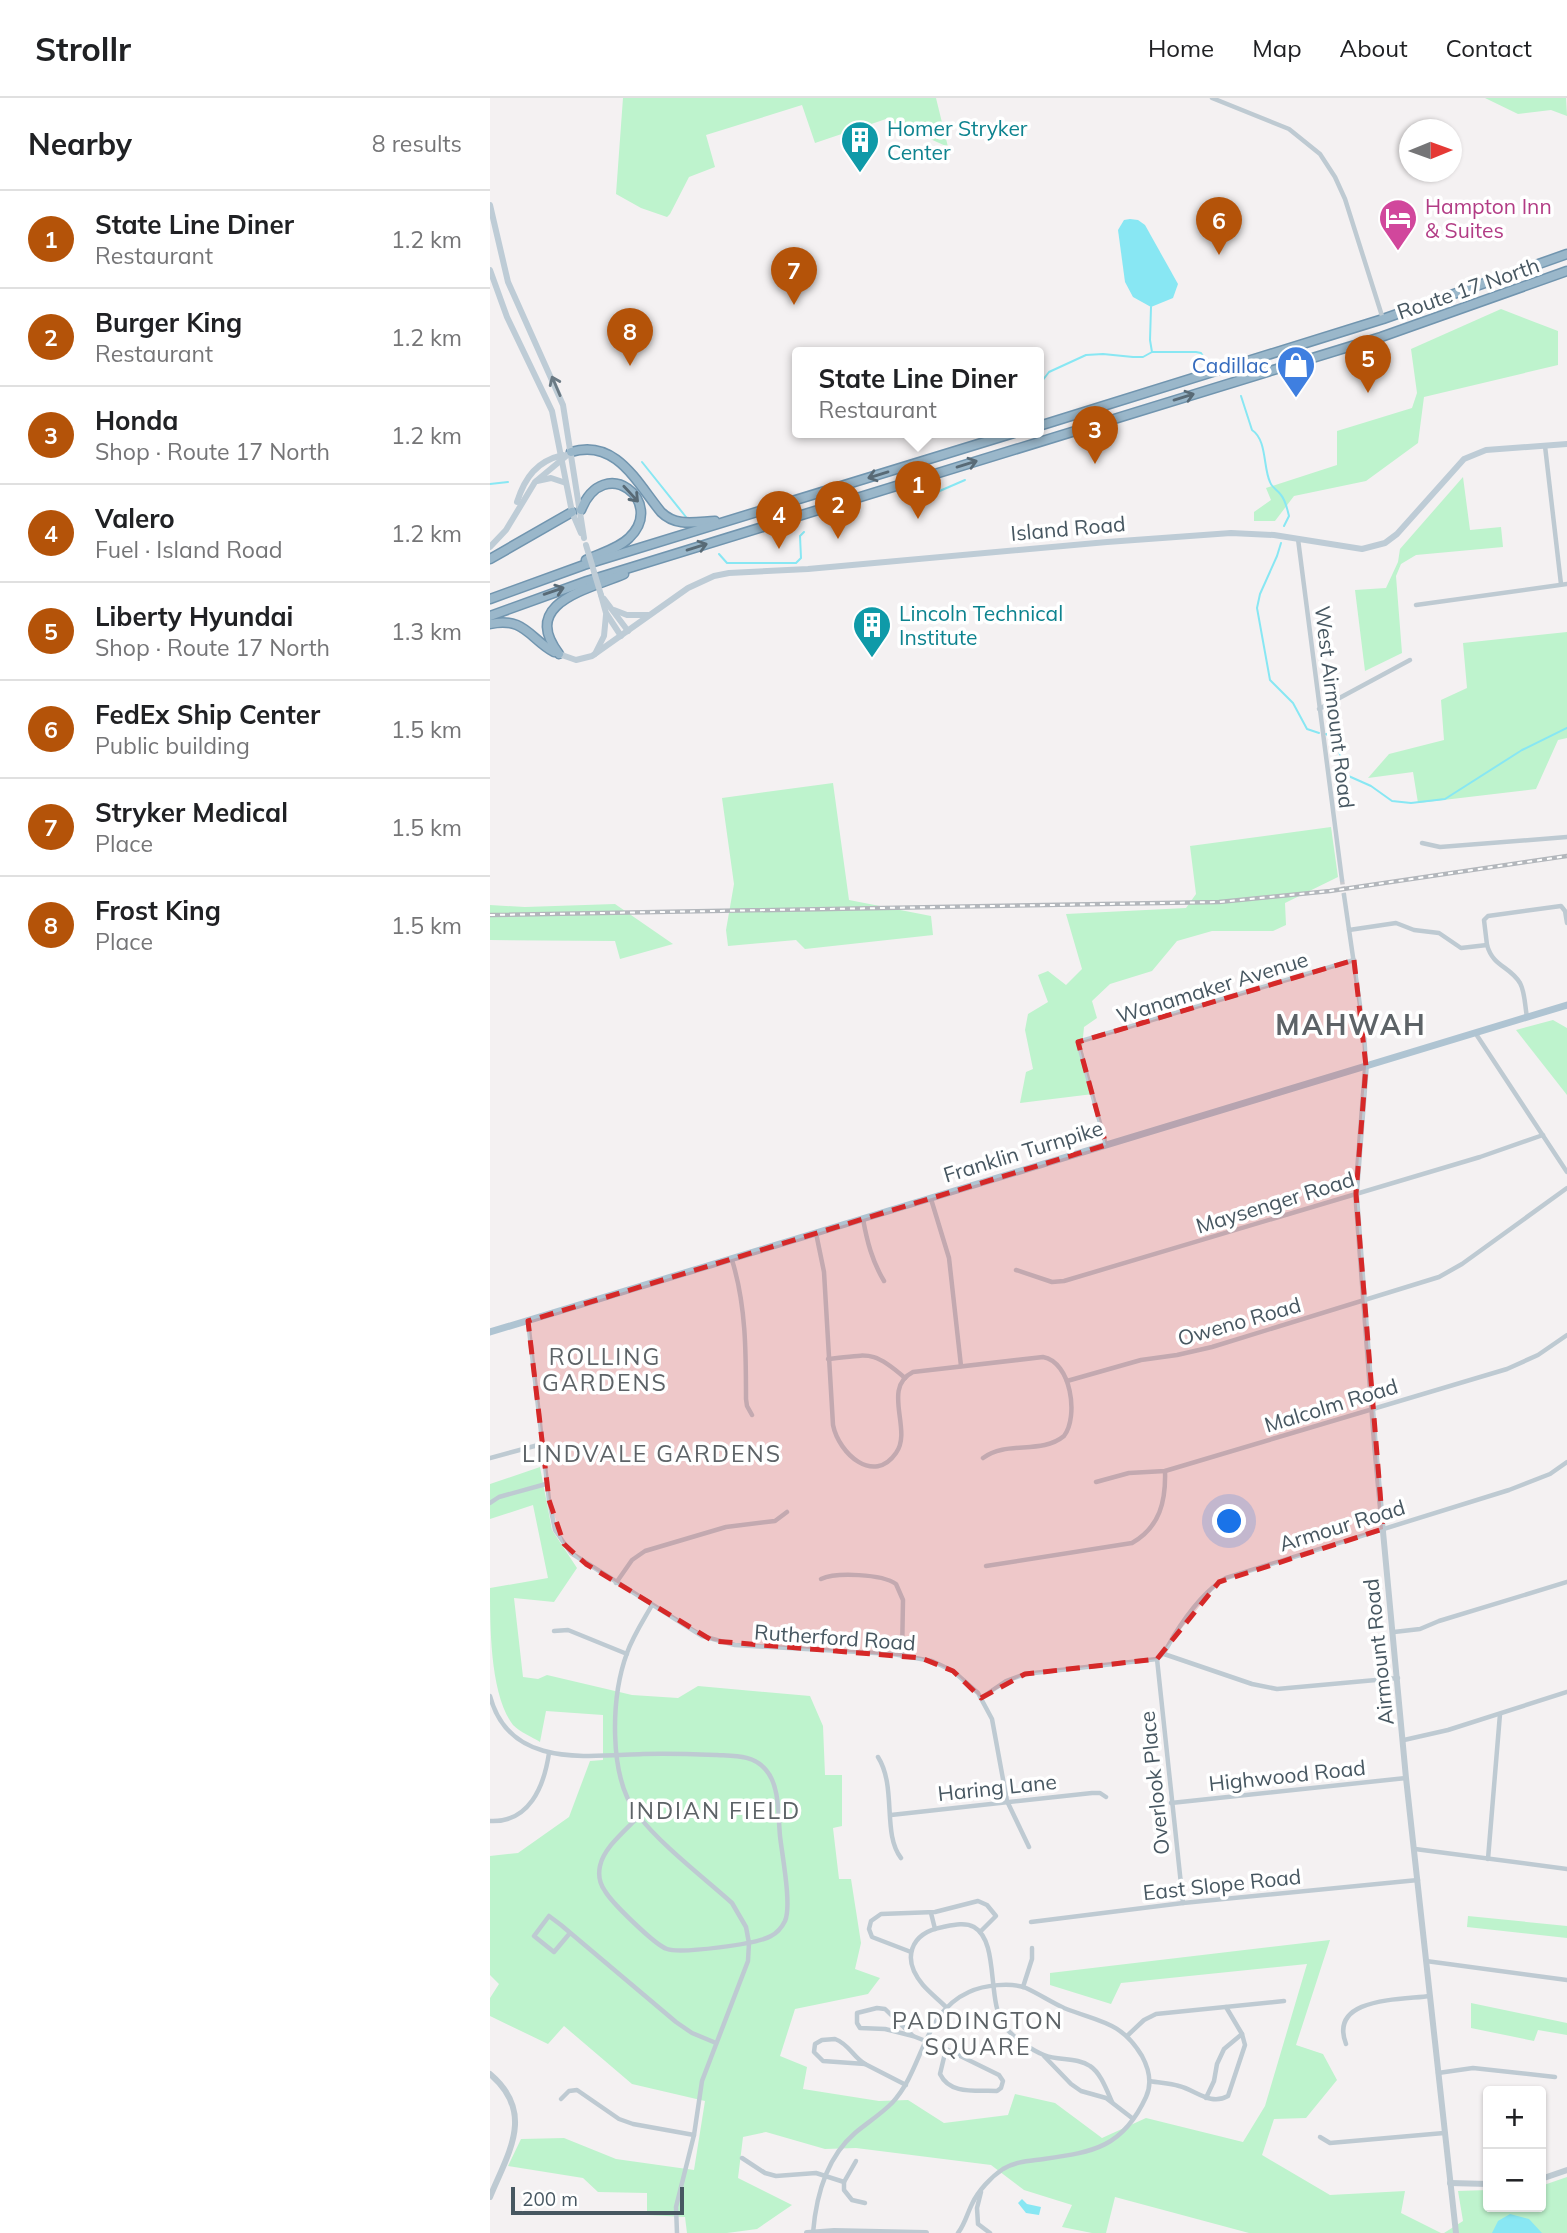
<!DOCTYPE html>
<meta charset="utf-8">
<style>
body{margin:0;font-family:Mulish,sans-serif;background:#f6f6f6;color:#202124}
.controls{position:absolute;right:21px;bottom:21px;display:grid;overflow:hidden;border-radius:7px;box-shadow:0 2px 5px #0004}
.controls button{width:63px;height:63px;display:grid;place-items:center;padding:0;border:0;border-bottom:2px solid #e0e0e0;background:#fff;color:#202124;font:35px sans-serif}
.compass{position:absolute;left:909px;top:21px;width:63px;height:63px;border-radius:50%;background:#fff;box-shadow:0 2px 5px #0004;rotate:89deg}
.scale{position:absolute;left:21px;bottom:18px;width:173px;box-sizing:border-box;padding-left:7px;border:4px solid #475761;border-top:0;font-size:19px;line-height:24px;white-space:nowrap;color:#475761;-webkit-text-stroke:5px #fff;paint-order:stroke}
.you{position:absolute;left:740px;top:1424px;width:24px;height:24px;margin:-18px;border:5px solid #fff;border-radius:50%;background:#1a73e8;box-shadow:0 0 0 10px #1a73e833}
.badge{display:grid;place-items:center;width:46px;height:46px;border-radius:50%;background:#b45309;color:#fff;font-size:23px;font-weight:700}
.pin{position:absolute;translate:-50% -58px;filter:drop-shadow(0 2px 4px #0008)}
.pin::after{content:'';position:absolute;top:37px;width:24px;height:21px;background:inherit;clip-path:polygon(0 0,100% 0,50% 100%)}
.popup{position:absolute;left:302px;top:249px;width:252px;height:91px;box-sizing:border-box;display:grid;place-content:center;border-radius:7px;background:#fff;filter:drop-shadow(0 2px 5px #0005);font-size:23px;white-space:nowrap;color:#757577}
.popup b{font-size:26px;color:#202124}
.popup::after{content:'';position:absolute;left:50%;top:100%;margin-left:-14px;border:14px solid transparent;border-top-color:#fff}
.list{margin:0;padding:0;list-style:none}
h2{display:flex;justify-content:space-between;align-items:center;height:91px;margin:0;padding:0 28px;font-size:30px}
h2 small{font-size:23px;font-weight:400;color:#757577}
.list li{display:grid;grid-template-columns:46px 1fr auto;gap:21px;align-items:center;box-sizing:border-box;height:98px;padding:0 28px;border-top:2px solid #e0e0e0}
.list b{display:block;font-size:26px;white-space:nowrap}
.list p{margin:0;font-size:23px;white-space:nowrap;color:#757577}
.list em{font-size:23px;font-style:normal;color:#757577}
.map{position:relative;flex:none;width:1077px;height:2135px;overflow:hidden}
header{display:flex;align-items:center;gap:42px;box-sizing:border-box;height:98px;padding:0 35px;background:#fff;border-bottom:2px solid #e0e0e0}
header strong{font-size:33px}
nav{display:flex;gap:38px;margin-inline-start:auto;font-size:24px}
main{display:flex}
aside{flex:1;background:#fff}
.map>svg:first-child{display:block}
.green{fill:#bef3cd}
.water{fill:#88e7f3}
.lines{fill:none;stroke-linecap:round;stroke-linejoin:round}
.stream{stroke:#88e7f3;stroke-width:2}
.minor-tunnel{stroke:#c9cace;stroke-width:4.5;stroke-dasharray:4.5 2;stroke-linecap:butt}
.trunk-casing{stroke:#7195af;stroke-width:11}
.minor{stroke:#becad2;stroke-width:4.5}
.tertiary{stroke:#becad2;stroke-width:6}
.secondary{stroke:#beccd6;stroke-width:6}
.primary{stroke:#afc4d2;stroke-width:7}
.trunk{stroke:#9ab7ca;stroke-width:8}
.rail-casing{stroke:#b3b7bc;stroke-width:4.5}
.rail{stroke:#fff;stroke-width:2;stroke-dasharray:5;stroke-linecap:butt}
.secondary-bridge{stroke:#beccd6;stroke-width:6}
.oneway{stroke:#6b7a84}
.oneway2{stroke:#586a76}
.marked{fill:#d62828;fill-opacity:0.2;stroke:#d62828;stroke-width:5;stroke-dasharray:14 9;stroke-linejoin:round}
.labels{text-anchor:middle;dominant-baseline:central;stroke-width:7;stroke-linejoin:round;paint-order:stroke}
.culture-label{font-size:21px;fill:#0d838f;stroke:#fff;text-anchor:start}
.hotel-label{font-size:21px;fill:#b23c85;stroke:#fff;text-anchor:start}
.street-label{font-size:21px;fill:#475761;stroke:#fff}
.shop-label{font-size:21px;fill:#366cbe;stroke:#fff;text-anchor:end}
.neighbourhood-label{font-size:23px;letter-spacing:2px;fill:#5d6367;stroke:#fff}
.district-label{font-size:28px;font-weight:bold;letter-spacing:2px;fill:#5d6367;stroke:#fff}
</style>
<header>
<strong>Strollr</strong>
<nav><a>Home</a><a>Map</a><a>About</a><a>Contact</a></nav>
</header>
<main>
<aside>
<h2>Nearby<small>8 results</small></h2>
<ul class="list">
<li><span class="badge">1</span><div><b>State Line Diner</b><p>Restaurant</p></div><em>1.2 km</em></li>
<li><span class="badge">2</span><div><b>Burger King</b><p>Restaurant</p></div><em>1.2 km</em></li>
<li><span class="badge">3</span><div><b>Honda</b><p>Shop · Route 17 North</p></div><em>1.2 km</em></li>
<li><span class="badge">4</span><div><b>Valero</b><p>Fuel · Island Road</p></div><em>1.2 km</em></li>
<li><span class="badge">5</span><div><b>Liberty Hyundai</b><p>Shop · Route 17 North</p></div><em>1.3 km</em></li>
<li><span class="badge">6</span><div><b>FedEx Ship Center</b><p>Public building</p></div><em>1.5 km</em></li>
<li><span class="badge">7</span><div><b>Stryker Medical</b><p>Place</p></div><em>1.5 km</em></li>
<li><span class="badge">8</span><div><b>Frost King</b><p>Place</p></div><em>1.5 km</em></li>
</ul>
</aside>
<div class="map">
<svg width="1077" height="2135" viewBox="0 0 1077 2135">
<rect width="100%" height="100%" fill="#f4f1f2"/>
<g class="green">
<path d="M133,0h313l12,49 -62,-28 -71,24 -13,-38 -96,30 9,32 -26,10 -19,37 -3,3 -26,-9 -25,-14z"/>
<path d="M995,0h81l1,18 -16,-6 -33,4z"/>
<path d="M1011,211l57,22v34l-134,32 -6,46 -52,38 -72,15 -19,25h-21v-9l17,-12 -5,-12 71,-23v-34l75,-23 5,-15 -6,-44z"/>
<path d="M973,379l7,53 31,-3 2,20 -87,8 -15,9 -5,12 6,77 -37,18 -10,-81 31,-2 12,-26 2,-13z"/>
<path d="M1077,534v106l-9,2 -22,49 -118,14 -5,-31 -45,6 21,-24 55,-14 -3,-40 26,-12 -4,-45z"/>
<path d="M343,685l16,117 82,16 2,19 -128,14 -9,-9 -68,6 -2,-16 8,-46 -12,-86z"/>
<path d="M841,729l7,50 -53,26 1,22 -13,6h-61l-35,10 -25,30 -42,13 -18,17 5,17 -13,9 -2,21 11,46 -73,9 6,-31 7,-3 -8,-39 3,-16 20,-12 -10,-27 10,-4 18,14 16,-16 -16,-55 120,-6 10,-14 -6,-48z"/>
<path d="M125,806l58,40 -53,15 -5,-18 -125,-1v-35l35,2z"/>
<path d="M1063,922l14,8v67l-51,-65z"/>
<path d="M50,1369l12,63 25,38 -23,34 -40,-4 9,79 15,2 9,-4 85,20 46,3 20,-12 112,10 13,30 2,49h17v51l-9,2 6,51h12l10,64 -6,26 25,9 -12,16 -73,15 -15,47 27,11 -4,22 76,12 29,-1 36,23 64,-8 7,-21 40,9 47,35 44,-20 97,24 22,-36 42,-142 -186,19 -10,21 -61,-19v-12l280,-33 -34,105 27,9 14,26 -31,38 -32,1 -12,36 68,40 75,-4 -4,22 40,20h-192l-134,-36 -9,36h-14l-30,-6 10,-22 -48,-15 -33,-25 -135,-17 -31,1 -59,-17 -23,5 -5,41 54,27 -35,24 -30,4h-40l-2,-16 -38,-2v-22l-49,-1 -15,-14 -75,-12 13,-27 43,-1 52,21 78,11 11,-69 -73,-17 -68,-58 -16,18 -58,-28v-18l9,-14 -9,-9v-119l28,-3 51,-36 21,-56 13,-1v-45l-57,-4 -6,31c-8,-5 -20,-10 -27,-17 -23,-30 -23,-99 -23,-137l58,-10 -15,-73 -43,14v-35z"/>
<path d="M978,1818l99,10v12l-100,-11z"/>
<path d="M981,1905l96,20v12l-29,-5 -4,11 -63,-13z"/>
<path d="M1077,2079v56h-123l19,-12 -5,-30 30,-1v17h53v-21z"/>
</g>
<g class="water">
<path d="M640,121l8,1 7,5 33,59 -5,14 -22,9 -18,-10 -8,-15 -7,-52 6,-10z"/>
<path d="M532,2101l5,5 14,3 -2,8 -13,-2 -8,-10z"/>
<path d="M1020,2116l19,5 13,14h-50l6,-12z"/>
</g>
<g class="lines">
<g class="stream">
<path d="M661,209l-1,33 2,12h44l5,1 5,8"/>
<path d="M549,287l10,-13 37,-17 17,-1 30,3h10l9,-5"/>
<path d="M751,298l11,34c15,10 11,37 18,52 2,6 8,8 11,13 5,6 6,14 8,21l-5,10"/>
<path d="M152,364l44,55"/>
<path d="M0,386l18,-2"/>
<path d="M445,395l30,-13"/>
<path d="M791,445l-4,13 -17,38 -3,14 13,72 23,23 14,26 12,4"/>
<path d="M229,456l8,9h69l5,-5 -1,-22 4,-4"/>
<path d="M836,636l11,6 7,34 27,12 21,15 19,2 34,-4 77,-49 45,-22"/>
</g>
<path class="minor-tunnel" d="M852,782l2,15"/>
<defs>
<g id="trunk">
<path d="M549,328l344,-107 184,-65"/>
<path d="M81,354c45,-14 66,31 90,60 15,15 34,10 54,9"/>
<path d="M91,412c23,-58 86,-8 48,28 -11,11 -29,15 -43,22"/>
<path d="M0,461l82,-47"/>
<path d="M0,501l94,-34 430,-132"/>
<path d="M0,518l97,-35 794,-244 186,-66"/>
<path d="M0,526c34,-8 40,15 64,28"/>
<path d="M69,556c-40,-52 31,-65 65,-80"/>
</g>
</defs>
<use href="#trunk" class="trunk-casing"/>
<g class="minor">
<path d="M722,0l77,31 31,25 15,23 10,22 38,120"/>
<path d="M1055,348l16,138"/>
<path d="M808,441l44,341"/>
<path d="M926,507l151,-21"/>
<path d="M829,611l91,-49"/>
<path d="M932,745l18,4 127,-10"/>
<path d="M854,797l20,138 2,33"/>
<path d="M859,832l47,-7 18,7 25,3 22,15 26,-3c6,22 23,21 33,38 5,9 5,24 7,34"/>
<path d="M997,847l-3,-25 4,-4 73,-10 4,5 2,12"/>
<path d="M986,936l91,138"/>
<path d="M616,1047l-28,-103 276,-82"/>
<path d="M441,1101l18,59 12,108"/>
<path d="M373,1121c4,22 9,42 21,62"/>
<path d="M326,1135l8,39 9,153c6,29 41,60 63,28 17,-23 -15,-65 17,-81l130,-15c28,5 36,59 21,79 -23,19 -57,4 -81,22"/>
<path d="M242,1162c14,45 14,92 14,139l1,7 5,9"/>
<path d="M526,1172l36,12 12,-1 416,-124 63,-22"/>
<path d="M38,1223l21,179 6,30 16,23 131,83 33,9 158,9 39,7 21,10 25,22 14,26 15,82 22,46"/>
<path d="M338,1261c41,-4 44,-10 77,19"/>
<path d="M577,1283l74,-21 36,-5 35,-8 227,-70 23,-13 105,-76"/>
<path d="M0,1360l52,-14"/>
<path d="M606,1384l33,-9 36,-2 342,-102 31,-14 29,-20"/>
<path d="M0,1405l9,-6 47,-13"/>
<path d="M496,1468l146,-23c28,-16 34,-42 33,-72"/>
<path d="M331,1481c15,-7 61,-5 75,5l7,16 -1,56"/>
<path d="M126,1485l16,-23 13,-9 81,-24 49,-6 12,-9"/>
<path d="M162,1507c-9,16 -19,31 -25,48 -16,44 -19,123 10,161 24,31 66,63 95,89l14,24 3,16 -1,18 -46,120 -8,54 -18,72 1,26"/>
<path d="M64,1533l14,-1 59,24"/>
<path d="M904,1534l26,-3 19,-8 128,-39"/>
<path d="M674,1556l88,30 25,5 121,-11"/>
<path d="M667,1561l26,244"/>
<path d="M0,1598c19,72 95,60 153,58 25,-1 49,0 74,1 18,1 37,0 49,15 14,16 12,46 14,66 2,19 12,69 5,85 -3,6 -8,12 -14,15 -13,8 -90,18 -104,13 -12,-4 -55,-46 -62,-58 -5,-7 -7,-16 -5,-25 4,-19 26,-36 39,-50"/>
<path d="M491,1600l25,-17 19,-7 132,-15c8,-6 11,-13 16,-22 13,-21 32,-47 53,-59l283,-88 41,-16 17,-12"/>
<path d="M914,1642l44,-10 119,-38"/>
<path d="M388,1659c19,30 4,77 23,101"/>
<path d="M681,1705l235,-25"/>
<path d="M401,1717l201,-22h8l6,4"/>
<path d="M0,1723c39,2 54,-34 59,-68"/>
<path d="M925,1751l152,20"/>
<path d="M998,1761l12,-145"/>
<path d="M441,1815l4,16"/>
<path d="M541,1824l152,-19 235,-23"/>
<path d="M80,1835l-16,19 -20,-16 15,-20 12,9 115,97 16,11 24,10"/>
<path d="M421,1854l-39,-15 -3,-8 2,-8 10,-7 54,-2 43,-11 9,4 9,11 -16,16"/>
<path d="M936,1863l141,19"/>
<path d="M533,1889l9,-28v-11"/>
<path d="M456,1909c-7,-7 -16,-14 -23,-22 -22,-26 -13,-52 20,-58 10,-2 22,-5 31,0 26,15 12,75 31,100 8,10 26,23 39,28 14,6 33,2 46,11 11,7 17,25 22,36"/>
<path d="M387,1910l8,1 28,27 -28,-7 -25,-1 -3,-5v-10z"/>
<path d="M423,1938l33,13"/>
<path d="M637,1938l17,-16 12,-6 128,-13"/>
<path d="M345,1941c14,5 18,18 30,25l-42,-3 -9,-9 1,-8 7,-4z"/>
<path d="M856,1946c-18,-47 55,-44 84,-48"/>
<path d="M456,1951l53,26 4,6 -2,7 -4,3c-21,-1 -47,4 -57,-17z"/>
<path d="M554,1958l27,28 10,7 25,7 26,20"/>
<path d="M375,1966l41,21"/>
<path d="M948,1975l35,-5 82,9"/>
<path d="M660,1983c9,2 19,2 29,5 17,4 31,20 49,10l17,-51 -3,-11 -16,-27"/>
<path d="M716,2000l8,-17 3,-17 7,-15 18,-15"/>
<path d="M71,2001l8,-8 8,-1 42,29 14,5 61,11"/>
<path d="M830,2039l10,6 114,-10"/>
<path d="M252,2060l23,15 11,3 40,-3 28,9"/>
<path d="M366,2063l-12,21v8l8,10 13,3"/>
<path d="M491,2094l-4,16 1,16 12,9"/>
<path d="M323,2135c3,-37 13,-75 42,-100 12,-10 26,-19 37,-30 32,-34 30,-90 77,-111 15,-7 42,-10 57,-4 13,6 25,14 38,20 35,14 57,13 78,48 7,13 10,28 4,41 -23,50 -52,55 -102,62 -14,2 -28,2 -41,10 -12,8 -25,22 -31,35 -5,10 -7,20 -14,29"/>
</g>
<g class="tertiary">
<path d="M876,968l-10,128 19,252 31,332 50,455"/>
<path d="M0,1976c46,39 18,79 0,123"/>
<path d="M1051,2081l26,-9"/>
<path d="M960,2085l38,1"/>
<path d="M317,2135l27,-2 92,2"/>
</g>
<g class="secondary">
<path d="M0,107l18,77 55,123 21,133"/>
<path d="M0,172l17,47 45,94 20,101 9,21"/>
<path d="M47,383l14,-3 15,5"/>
<path d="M27,404c8,-25 20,-41 46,-47"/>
<path d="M0,449l16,-17 29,-48 36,-30"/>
<path d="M111,497l5,18 15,23"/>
<path d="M114,501l24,32"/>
<path d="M124,512l13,5h21"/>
<path d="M69,556l17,6 16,-4 96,-68 26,-12 15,-3 79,-4 299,-27 124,-9 43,2 88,14 23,-6 12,-9 67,-75 22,-9 81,-6"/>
<path d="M105,556l9,-18 2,-21"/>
</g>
<path class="primary" d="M0,1234l1077,-327"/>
<use href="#trunk" class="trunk"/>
<defs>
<path id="rail" d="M0,817l729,-13 111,-11 237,-35"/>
</defs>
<use href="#rail" class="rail-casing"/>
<use href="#rail" class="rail"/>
<path class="secondary-bridge" d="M96,447l15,50"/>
</g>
<defs><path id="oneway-shaft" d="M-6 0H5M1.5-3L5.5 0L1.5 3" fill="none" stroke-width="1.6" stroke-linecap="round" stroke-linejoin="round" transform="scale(1.75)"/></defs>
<use class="oneway" href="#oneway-shaft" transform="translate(66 288) rotate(-113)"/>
<g class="oneway2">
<use href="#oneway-shaft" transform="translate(694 299) rotate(-17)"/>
<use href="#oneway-shaft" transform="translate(477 366) rotate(-17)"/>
<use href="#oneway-shaft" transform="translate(388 377) rotate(163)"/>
<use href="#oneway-shaft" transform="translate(141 396) rotate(47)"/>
<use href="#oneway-shaft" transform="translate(207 449) rotate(-17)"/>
<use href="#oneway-shaft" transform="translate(64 493) rotate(-19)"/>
</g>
<path class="marked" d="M864,862l12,106 -10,128 27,335 -164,53 -62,77 -132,15 -44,24 -28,-27 -32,-13 -208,-17 -127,-77 -22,-20 -15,-44 -21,-179 578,-176 -28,-103z"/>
<defs>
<symbol id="building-pin" viewBox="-11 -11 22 30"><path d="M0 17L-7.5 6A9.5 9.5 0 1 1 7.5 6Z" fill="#0f9aa8" stroke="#fff"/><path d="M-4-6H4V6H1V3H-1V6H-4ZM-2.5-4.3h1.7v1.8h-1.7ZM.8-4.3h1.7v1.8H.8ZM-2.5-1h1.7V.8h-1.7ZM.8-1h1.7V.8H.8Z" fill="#fff"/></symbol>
<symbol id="hotel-pin" viewBox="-11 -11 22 30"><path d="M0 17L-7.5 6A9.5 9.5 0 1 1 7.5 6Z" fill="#d1479c" stroke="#fff"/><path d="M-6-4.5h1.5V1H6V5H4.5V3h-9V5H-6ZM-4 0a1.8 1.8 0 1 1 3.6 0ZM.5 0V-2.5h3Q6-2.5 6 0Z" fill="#fff"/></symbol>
<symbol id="shop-pin" viewBox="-11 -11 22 30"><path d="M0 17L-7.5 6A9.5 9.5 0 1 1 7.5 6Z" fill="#3f7fe0" stroke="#fff"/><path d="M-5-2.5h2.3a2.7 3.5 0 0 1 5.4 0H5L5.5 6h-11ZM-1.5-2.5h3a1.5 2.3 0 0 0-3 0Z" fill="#fff"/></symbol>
</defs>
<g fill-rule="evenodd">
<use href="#building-pin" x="348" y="20" width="44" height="60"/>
<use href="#hotel-pin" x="886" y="98" width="44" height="60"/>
<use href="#shop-pin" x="784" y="245" width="44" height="60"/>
<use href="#building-pin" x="360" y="505" width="44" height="60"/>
</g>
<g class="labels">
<g class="culture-label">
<text x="397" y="30">Homer Stryker<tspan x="397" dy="24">Center</tspan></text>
<text x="409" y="515">Lincoln Technical<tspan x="409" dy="24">Institute</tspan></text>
</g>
<g class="hotel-label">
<text x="935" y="108">Hampton Inn<tspan x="935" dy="24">&amp; Suites</tspan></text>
</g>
<g class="street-label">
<text transform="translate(978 190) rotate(-19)">Route 17 North</text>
<text transform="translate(578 430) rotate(-5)">Island Road</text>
<text transform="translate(845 609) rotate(83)">West Airmount Road</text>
<text transform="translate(722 889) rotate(-17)">Wanamaker Avenue</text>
<text transform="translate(533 1053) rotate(-17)">Franklin Turnpike</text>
<text transform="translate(785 1104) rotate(-17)">Maysenger Road</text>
<text transform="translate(749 1223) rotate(-16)">Oweno Road</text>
<text transform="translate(841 1307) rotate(-17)">Malcolm Road</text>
<text transform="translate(852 1427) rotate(-17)">Armour Road</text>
<text transform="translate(345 1539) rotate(4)">Rutherford Road</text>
<text transform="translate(888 1554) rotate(-96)">Airmount Road</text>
<text transform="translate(797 1677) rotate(-6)">Highwood Road</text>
<text transform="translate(664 1685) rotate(-96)">Overlook Place</text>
<text transform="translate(507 1689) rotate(-6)">Haring Lane</text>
<text transform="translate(732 1786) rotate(-6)">East Slope Road</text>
</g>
<g class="shop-label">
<text x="779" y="267">Cadillac</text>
</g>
<g class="neighbourhood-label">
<text x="115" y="1258">ROLLING<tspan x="115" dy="26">GARDENS</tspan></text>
<text x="162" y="1355">LINDVALE GARDENS</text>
<text x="225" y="1712">INDIAN FIELD</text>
<text x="488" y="1922">PADDINGTON<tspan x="488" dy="26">SQUARE</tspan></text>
</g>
<g class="district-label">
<text x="861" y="926">MAHWAH</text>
</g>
</g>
</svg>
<div class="controls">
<button>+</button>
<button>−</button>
</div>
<svg class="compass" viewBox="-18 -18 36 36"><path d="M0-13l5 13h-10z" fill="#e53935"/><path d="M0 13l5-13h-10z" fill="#757577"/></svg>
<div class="scale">200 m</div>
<div class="you"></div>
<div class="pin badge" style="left:428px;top:421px">1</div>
<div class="popup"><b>State Line Diner</b>Restaurant</div>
<div class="pin badge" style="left:348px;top:441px">2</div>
<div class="pin badge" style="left:605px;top:366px">3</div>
<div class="pin badge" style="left:289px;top:451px">4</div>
<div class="pin badge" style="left:878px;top:295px">5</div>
<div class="pin badge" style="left:729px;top:157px">6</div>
<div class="pin badge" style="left:304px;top:207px">7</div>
<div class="pin badge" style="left:140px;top:268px">8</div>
</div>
</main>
